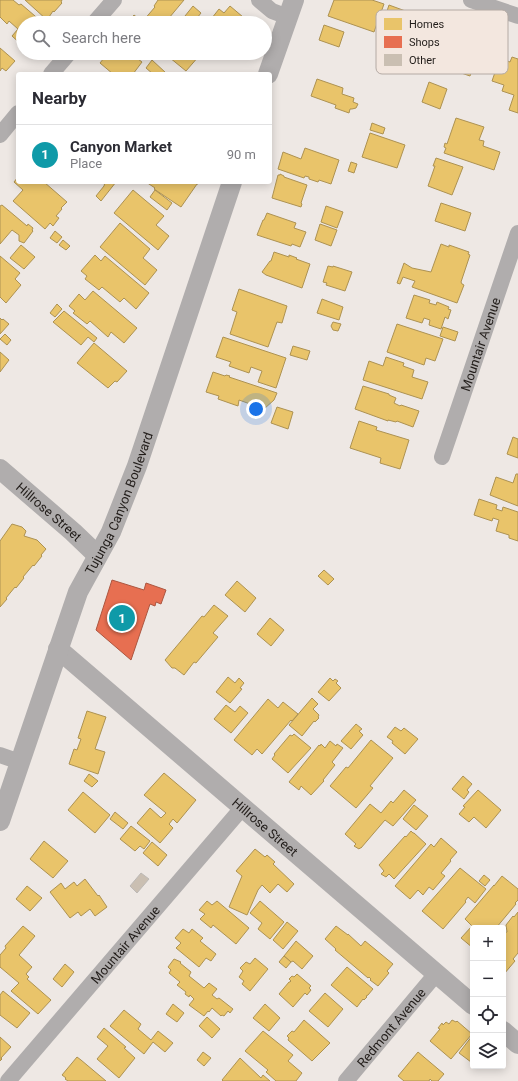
<!DOCTYPE html>
<meta charset="utf-8">
<style>
body{margin:0;font-family:Roboto,sans-serif;background:#f7f7f7;color:#2b2b33}
.controls{position:absolute;right:12px;bottom:12px;display:grid;overflow:hidden;border-radius:4px;box-shadow:0 2px 10px #0003}
.controls button{width:36px;height:36px;display:grid;place-items:center;padding:0;border:0;border-bottom:1px solid #e1e1e2;background:#fff;color:#2b2b33;font:20px sans-serif}
.you{position:absolute;left:256px;top:409px;width:14px;height:14px;margin:-10px;border:3px solid #fff;border-radius:50%;background:#1a73e8;box-shadow:0 0 0 6px #1a73e833}
.badge{display:grid;place-items:center;width:26px;height:26px;border-radius:50%;background:#696461;color:#fff;font-size:13px;font-weight:700}
.pin{position:absolute;translate:-50% -50%;border:2px solid #fff;box-shadow:0 1px 4px #0006}
.list{margin:0;padding:0;list-style:none}
h2{display:flex;justify-content:space-between;align-items:center;height:52px;margin:0;padding:0 16px;font-size:17px}
h2 small{font-size:13px;font-weight:400;color:#7c7c81}
.list li{display:grid;grid-template-columns:26px 1fr auto;gap:12px;align-items:center;box-sizing:border-box;height:60px;padding:0 16px;border-top:1px solid #e1e1e2}
.list b{display:block;font-size:15px;white-space:nowrap}
.list p{margin:0;font-size:13px;white-space:nowrap;color:#7c7c81}
.list em{font-size:13px;font-style:normal;color:#7c7c81}
.icon{flex:none;width:22px;height:22px;fill:none;stroke:currentColor;stroke-width:2;stroke-linecap:round;stroke-linejoin:round}
.map{position:relative;flex:none;width:518px;height:1081px;overflow:hidden}
.search{position:absolute;background:#fff;box-shadow:0 2px 10px #0003;left:16px;top:16px;width:256px;height:44px;display:flex;align-items:center;gap:10px;box-sizing:border-box;padding:0 14px;border-radius:22px;color:#7c7c81;font-size:15px}
.panel{position:absolute;background:#fff;box-shadow:0 2px 10px #0003;left:16px;top:72px;width:256px;height:112px;border-radius:4px}
.map>svg:first-child{display:block}
.homes{fill:#e9c46a;stroke:#ad9252}
.shops{fill:#e76f51;stroke:#ac5640}
.building{fill:#cabfb2;stroke:#bdb9b6}
.lines{fill:none;stroke-linecap:round;stroke-linejoin:round}
.minor{stroke:#b0adad;stroke-width:16}
.tertiary{stroke:#b0adad;stroke-width:20}
.labels{text-anchor:middle;dominant-baseline:central;stroke-width:4;stroke-linejoin:round;paint-order:stroke}
.street-label{font-size:13px;fill:#221d1a;stroke:#f3e7df}
.key{fill:#f3e7df;stroke:#b4aaa4;stroke-width:1}
.key-label{font-size:11px;fill:#221d1a}
</style>
<div class="map">
<svg width="518" height="1081" viewBox="0 0 518 1081">
<rect width="100%" height="100%" fill="#eee8e4"/>
<g class="homes">
<path d="M0,0h13l6,5 2,-1 21,18 -1,1h-18v23l-11,-10 6,-7 -9,-8 -2,3 -7,-7z"/>
<path d="M25,0h37l-1,2 1,1 -8,9 -1,-1 -6,9z"/>
<path d="M158,0h26l-15,18 -2,-1 -6,6h-15l-3,-2 12,-14 -1,-1z"/>
<path d="M334,0h38l12,4 -10,28 -46,-16z"/>
<path d="M389,5l52,19 -12,37 -30,-10 9,-28 -5,-2 -4,10 -17,-5z"/>
<path d="M193,6l8,7 -8,10h-10l-2,-2z"/>
<path d="M230,6l13,11 -5,6h-30l11,-14 5,4z"/>
<path d="M134,15l10,8h-17z"/>
<path d="M324,25l20,7 -5,15 -20,-7z"/>
<path d="M449,34l11,3 1,-3 18,6 -4,11 4,1 -9,24 -32,-11z"/>
<path d="M0,48l15,13 -9,10 -4,-3 -2,3z"/>
<path d="M108,53h26l5,4 -1,2 4,3 -9,12h-20l-13,-11z"/>
<path d="M164,53h34l-1,1 2,2 -13,15z"/>
<path d="M512,57l6,2v54l-9,-3 5,-15 -12,-4 2,-6 -12,-4 8,-23 10,4z"/>
<path d="M152,60l14,13 -1,1h-12l-7,-6z"/>
<path d="M317,79l26,9 -1,6 12,4 -1,4 5,2 -2,4 -4,1h-2l-1,4 -14,-5 1,-3 -25,-9z"/>
<path d="M429,82l18,7 -7,20 -18,-7z"/>
<path d="M456,118l28,9 -5,13 5,1 -1,5 17,6 -6,18 -50,-17 2,-5 -2,-1 1,-4 2,1z"/>
<path d="M372,123l13,5 -2,6 -13,-4z"/>
<path d="M370,133l35,12 -8,23 -35,-11z"/>
<path d="M305,148l34,12 -8,24 -12,-4 -1,2 -9,-3v-2l-4,-1 -1,2 -26,-9 5,-17 18,7z"/>
<path d="M436,158l27,9 -11,28 -24,-9 7,-20h-2z"/>
<path d="M351,162l6,2 -3,9 -6,-2z"/>
<path d="M280,174l4,2v1l23,8 -6,18 1,1 -1,3 -29,-9 6,-23h2z"/>
<path d="M18,177v5h26l23,20 -6,6 1,1 -6,7 3,2 -6,8 -3,-3 -5,6 -32,-28 10,-11 -9,-8z"/>
<path d="M105,182h11l-15,19 -5,-5 8,-10z"/>
<path d="M146,182h54l-2,2h-1l-16,23 -27,-18 1,-1z"/>
<path d="M133,190l31,26 -8,9 13,11 -11,14 -44,-37z"/>
<path d="M155,190l17,13 -5,7 -17,-13z"/>
<path d="M441,203l30,10 -6,18 -30,-10z"/>
<path d="M2,205l25,21 1,-2 5,4 -1,2 1,1 -9,12 -5,-2v-6l-7,-5 -12,14v-38z"/>
<path d="M326,206l17,6 -6,16 -16,-6z"/>
<path d="M267,213l29,10 -2,5 12,4 -6,15 -8,-3 -1,2 -34,-11 6,-15h1z"/>
<path d="M120,223l30,26 -7,9 14,12 -12,15 -45,-38z"/>
<path d="M320,224l17,6 -6,16 -16,-6z"/>
<path d="M55,231l7,6 -5,6 -7,-5z"/>
<path d="M63,240l7,6 -4,4 -7,-5z"/>
<path d="M441,244l8,3v-2l20,7 -1,2 2,1 -9,27 1,2 2,1 -7,18 -45,-16 3,-6 -12,-4 -3,7 -3,-1 7,-20 8,5 19,4z"/>
<path d="M21,245l14,12 -11,12 -14,-11z"/>
<path d="M274,252l15,5v-2l8,3 -1,1 14,5 -8,24 -36,-13 -4,-3 8,-11h1z"/>
<path d="M95,255l6,6 4,-5 44,37 -13,16 -12,-11 -4,4 -18,-15 -3,3 -14,-11 2,-3 -6,-5z"/>
<path d="M0,256l20,17 -5,6 6,6 -15,18 -6,-6z"/>
<path d="M328,266l5,1v-1l19,6 -7,19 -19,-6 1,-2 -4,-1z"/>
<path d="M239,289l48,17 -5,17 -5,-1 -9,25 -38,-13 7,-22 -5,-2z"/>
<path d="M93,291l44,37 -13,15 -13,-11 -3,5 -18,-16 -3,3 -14,-11 2,-2 -6,-5 10,-12 6,6z"/>
<path d="M414,295l16,5 -1,3 7,2 1,-3 12,5 -1,2 3,1 -3,9 -3,-2 -4,12 -12,-4 1,-5 -6,-2 -2,5 -16,-5z"/>
<path d="M322,299l21,8 -4,13 -22,-7z"/>
<path d="M57,304l5,5 -7,8 -5,-4z"/>
<path d="M64,311l33,27 -3,4 -6,-5 -7,8 -28,-23z"/>
<path d="M0,318l2,2 1,-1 6,5 -9,10z"/>
<path d="M333,322l8,2 -3,7 -5,-1 -2,-4z"/>
<path d="M397,324l46,15 -8,22 -9,-3 -2,7 -37,-13z"/>
<path d="M443,327l15,5 -3,9 -15,-5z"/>
<path d="M5,334l6,6 -4,5 -7,-6z"/>
<path d="M223,337l63,21 -10,30 -18,-6 4,-11 -11,-4 -2,6 -20,-7 2,-4 -15,-5z"/>
<path d="M94,343l33,28 -10,11 -2,-1 -7,7 -31,-25z"/>
<path d="M293,346l17,5 -3,9 -17,-5z"/>
<path d="M0,352l9,8 -9,12z"/>
<path d="M386,357l18,6 -1,3 11,4 -2,7 16,5 -6,17 -59,-19 6,-19 14,5z"/>
<path d="M213,372l12,4 1,-1 4,1 -1,1 48,16 -3,7 -10,9 -25,-9 -1,6 -20,-7 1,-3 -13,-4z"/>
<path d="M363,386l26,8v1l7,3 -2,5 6,3 1,-1 18,6 -6,16 -16,-6 -1,1 -8,-2v1l-33,-12z"/>
<path d="M277,407l16,5 -5,17 -17,-6z"/>
<path d="M359,421l18,6 -1,3 33,10 -9,29 -20,-6 1,-5 -31,-10z"/>
<path d="M513,437l5,2v19l-11,-4z"/>
<path d="M516,474h2v32l-28,-11 6,-18 17,6z"/>
<path d="M479,499l18,6 -1,4 6,2 1,-4 15,5v29l-9,-3v-3l-13,-4 3,-11 -6,-2 -1,3 -18,-6z"/>
<path d="M12,524l10,3 4,4 -2,5 13,4 9,9 -5,6 1,1 -8,10 -1,-1 -10,12 1,1 -8,10 -1,-1 -9,11 1,1 -7,8v-66z"/>
<path d="M324,570l10,9 -6,6 -10,-9z"/>
<path d="M237,581l19,17 -11,14 -20,-17z"/>
<path d="M214,605l14,11 -15,17 5,4 -22,26 -2,-1 -10,13 -9,-7h-3l-7,-8 37,-44 2,1z"/>
<path d="M270,618l14,12 -13,16 -14,-12z"/>
<path d="M228,677l7,6 4,-5 5,5 -4,5 2,1 -12,14 -14,-11z"/>
<path d="M330,678l3,3 2,-2 3,2 -2,2 5,5 -12,13 -11,-9z"/>
<path d="M312,698l6,6 -5,5 6,6 -1,2 1,1 -4,4 -1,-1 -12,15 -13,-11z"/>
<path d="M268,699l10,9 5,-6 15,12 -6,7 -1,-1 -29,34 -5,-5 -5,6 -18,-15z"/>
<path d="M226,705l9,7 5,-6 8,7 -17,20 -17,-14z"/>
<path d="M87,711l19,6 -11,32 10,3 -7,22 -29,-10 5,-15 3,1 4,-11 -3,-1z"/>
<path d="M356,724l6,5 -3,2 4,4 -12,14 -10,-8z"/>
<path d="M395,727l6,4 3,-3 14,11 -13,15 -13,-11 1,-2 -6,-4z"/>
<path d="M294,734l17,14 -23,25 -16,-14 3,-4 -1,-1 16,-19 2,1z"/>
<path d="M371,740l22,18 -23,28 3,2 -17,20 -26,-22 16,-19 2,1z"/>
<path d="M330,741l6,5 1,-2 6,4 -11,14 3,3 -12,15 1,1 -13,14 -10,-9 -2,4 -10,-8 30,-37 1,1 1,-2 4,4z"/>
<path d="M164,773l32,27 -19,23 -4,-4 -4,5 4,4 -13,15 -23,-20 13,-15 11,10 5,-5 -22,-18z"/>
<path d="M89,774l9,7 -6,6 -8,-6z"/>
<path d="M463,776l9,8 -5,6 2,2 -5,7 -12,-10z"/>
<path d="M404,790l12,10 -23,26 -8,-6 -24,28h-1l-1,1 -5,-3 2,-2 -11,-10 25,-30 11,9 10,-12 2,2z"/>
<path d="M478,790l23,20 -15,18 -12,-11 -5,5 -10,-8 6,-7 -2,-1z"/>
<path d="M83,792l27,23 -15,18 -27,-23z"/>
<path d="M414,805l14,11 -12,14 -13,-11z"/>
<path d="M115,812l13,11 -5,6 -13,-10z"/>
<path d="M131,826l19,15 -6,8 -4,-3 -5,5 -15,-12z"/>
<path d="M411,831l2,2h1l12,11 -32,35 -5,-5 -3,3 -5,-3 3,-3 -5,-6 26,-29 1,1z"/>
<path d="M441,838l16,14 -7,8 1,1 -10,12 4,3 -12,14 -4,-3 -6,8 -5,-5 -8,9 -15,-13 36,-42 3,3z"/>
<path d="M44,841l24,20 -15,17 -23,-19z"/>
<path d="M152,842l15,13 -9,11 -15,-13z"/>
<path d="M255,849l10,8 2,-2 8,7 -2,2 21,20 -7,8 -9,-8 -8,9 -8,-8 -4,5 -11,25 -18,-8 13,-31 -6,-5z"/>
<path d="M460,868l26,21 -11,14 -7,-6 -3,4 1,1 -23,27 -21,-18z"/>
<path d="M484,875l6,5 -5,6 -6,-5z"/>
<path d="M502,876l16,13v11l-3,3 1,1 -20,24h-23v20l-12,-10 11,-12 -7,-7 29,-34v1z"/>
<path d="M85,879l13,17 1,-1 8,12 -12,9 -5,-7 -9,7 -3,-4 -8,6 -20,-26 11,-9 4,6 9,-7 3,4z"/>
<path d="M27,886l15,12 -12,13 -14,-12z"/>
<path d="M207,901l5,4 5,-4 32,27 -13,16 -23,-19 -2,3 -11,-9 5,-5 -6,-4z"/>
<path d="M260,901l24,21 -14,17 -12,-10 4,-6 -12,-10z"/>
<path d="M518,912v41l-5,6 2,2 -11,13 -1,-41 4,-1 -1,-7 7,-9 1,1z"/>
<path d="M287,922l11,9 -15,18 -10,-9z"/>
<path d="M23,926l12,10 -16,19 13,12 -6,7 3,3 -2,2 24,21 -13,14 -27,-23 8,-8 -19,-16v-12l6,-7 -1,-2z"/>
<path d="M336,926l12,9v-1l13,12 4,-5 28,23 -6,7 2,2 -11,13 -8,-6 1,-1 -2,-2 -1,1 -33,-28 1,-1 -11,-10z"/>
<path d="M183,929l6,4 3,-4 11,9 -3,3 16,13 -5,7 -5,-3 -7,9 -23,-19 5,-5 -6,-5z"/>
<path d="M296,941l17,15 -11,13 -9,-8 -2,1 -7,-6z"/>
<path d="M284,956l7,6 -5,6 -7,-6z"/>
<path d="M255,958l13,11 -18,22 -8,-7 2,-3 -5,-4 4,-6 -3,-3 6,-6 4,2z"/>
<path d="M174,959l7,3 -1,1 11,9 -2,4 15,12 5,-5 8,6 -5,6 5,4 2,-1 14,11 -3,4 -2,-2 -4,5 -2,-1 -1,1 -9,-8 -3,4 -1,-1 -4,5 -15,-11 5,-6 -4,-4 -1,2 -4,-3 1,-2 -9,-7 3,-3 -11,-9 2,-3 -3,-3z"/>
<path d="M65,964l9,8 -12,15 -9,-8z"/>
<path d="M347,967l26,22 -5,6 -2,1 1,1 -3,3 -1,-1 -6,8 -26,-22z"/>
<path d="M297,974l14,12 -2,2 2,2 -4,5 -2,-2 -12,14 -14,-13 10,-12h1l1,-1 -2,-2 3,-3 2,1z"/>
<path d="M3,991l27,22 -13,15 -17,-13v-20z"/>
<path d="M325,993l18,16 -15,18 -19,-16z"/>
<path d="M173,1004l11,9 -7,9 -11,-8z"/>
<path d="M265,1004l15,14 -11,13 -16,-13z"/>
<path d="M124,1010l17,14 -3,5 13,11 7,-9 15,12 -8,9 -12,-10 -9,12 -34,-28z"/>
<path d="M207,1017l13,12 -8,9 -13,-12z"/>
<path d="M304,1020l26,23 -18,18 -24,-21 1,-2 -2,-2 5,-5 2,1z"/>
<path d="M452,1020l4,2 1,-1 15,13 -21,25 -21,-18 10,-12 -2,-1 4,-5 1,2 3,-3 3,2z"/>
<path d="M104,1028l22,19 -2,1 11,10 -16,20 -22,-19 11,-13 -11,-9z"/>
<path d="M263,1031l30,24 -5,6 14,12 -6,8h-20l-10,-9 2,-2 -23,-19z"/>
<path d="M472,1036l1,24 -2,2 -12,-9z"/>
<path d="M0,1037l11,10 -10,11 1,1 -2,2z"/>
<path d="M203,1052l8,6 -7,8 -7,-6z"/>
<path d="M418,1052l26,22 -6,7h-6l-2,-2 -1,2h-25l-6,-5z"/>
<path d="M77,1057l4,3 25,21h-38l-3,-2 1,-1 -4,-3z"/>
<path d="M240,1058l21,20 2,-3 7,6h-47l-1,-1z"/>
</g>
<path class="shops" d="M112,580l32,10 2,-7 20,7 -5,14 -5,-2 -1,4 -5,-2 -19,56 -35,-30z"/>
<path class="building" d="M141,873l8,6 -12,14 -7,-7z"/>
<g class="lines">
<g class="minor">
<path d="M259,0l13,11 16,6"/>
<path d="M471,0l47,16"/>
<path d="M94,23l20,-23"/>
<path d="M51,74l18,-21"/>
<path d="M0,135l18,-22"/>
<path id="s1" d="M442,457l76,-224"/>
<path d="M0,755l20,7"/>
<path id="s2" d="M8,1081l235,-274"/>
<path id="s3" d="M346,1081l90,-107"/>
</g>
<g class="tertiary">
<path d="M268,74l26,-74"/>
<path id="s4" d="M0,469l73,63 24,23"/>
<path id="s5" d="M58,649l415,356"/>
<path id="s6" d="M0,821l78,-229 33,-60 26,-66 95,-284"/>
<path d="M503,1031l15,13"/>
</g>
</g>
<g class="labels">
<g class="street-label">
<text stroke="none"><textPath href="#s1" startOffset="119">Mountair Avenue</textPath></text>
<text stroke="none"><textPath href="#s6" startOffset="340">Tujunga Canyon Boulevard</textPath></text>
<text stroke="none"><textPath href="#s4" startOffset="65">Hillrose Street</textPath></text>
<text stroke="none"><textPath href="#s5" startOffset="273">Hillrose Street</textPath></text>
<text stroke="none"><textPath href="#s2" startOffset="180">Mountair Avenue</textPath></text>
<text stroke="none"><textPath href="#s3" startOffset="70">Redmont Avenue</textPath></text>
</g>
</g>
<rect x="376" y="10" width="132" height="64" rx="6" class="key"/>
<rect x="384" y="18" width="18" height="12" fill="#e9c46a"/>
<rect x="384" y="36" width="18" height="12" fill="#e76f51"/>
<rect x="384" y="54" width="18" height="12" fill="#cabfb2"/>
<g class="key-label">
<text x="409" y="28">Homes</text>
<text x="409" y="46">Shops</text>
<text x="409" y="64">Other</text>
</g>
</svg>
<div class="controls">
<button>+</button>
<button>−</button>
<button><svg class="icon" aria-label="locate" viewBox="0 0 24 24"><circle cx="12" cy="12" r="6"/><path d="M12 2v4M12 18v4M2 12h4M18 12h4"/></svg></button>
<button><svg class="icon" aria-label="layers" viewBox="0 0 24 24"><path d="M12 4l9 5-9 5-9-5zM3 14l9 5 9-5"/></svg></button>
</div>
<div class="you"></div>
<div class="pin badge" style="left:122px;top:618px;background:#0f9aa8">1</div>
<div class="search"><svg class="icon" aria-label="search" viewBox="0 0 24 24"><circle cx="10" cy="10" r="6"/><path d="M15 15l6 6"/></svg>Search here</div>
<section class="panel">
<h2>Nearby<small></small></h2>
<ul class="list">
<li><span class="badge" style="background:#0f9aa8">1</span><div><b>Canyon Market</b><p>Place</p></div><em>90 m</em></li>
</ul>
</section>
</div>
